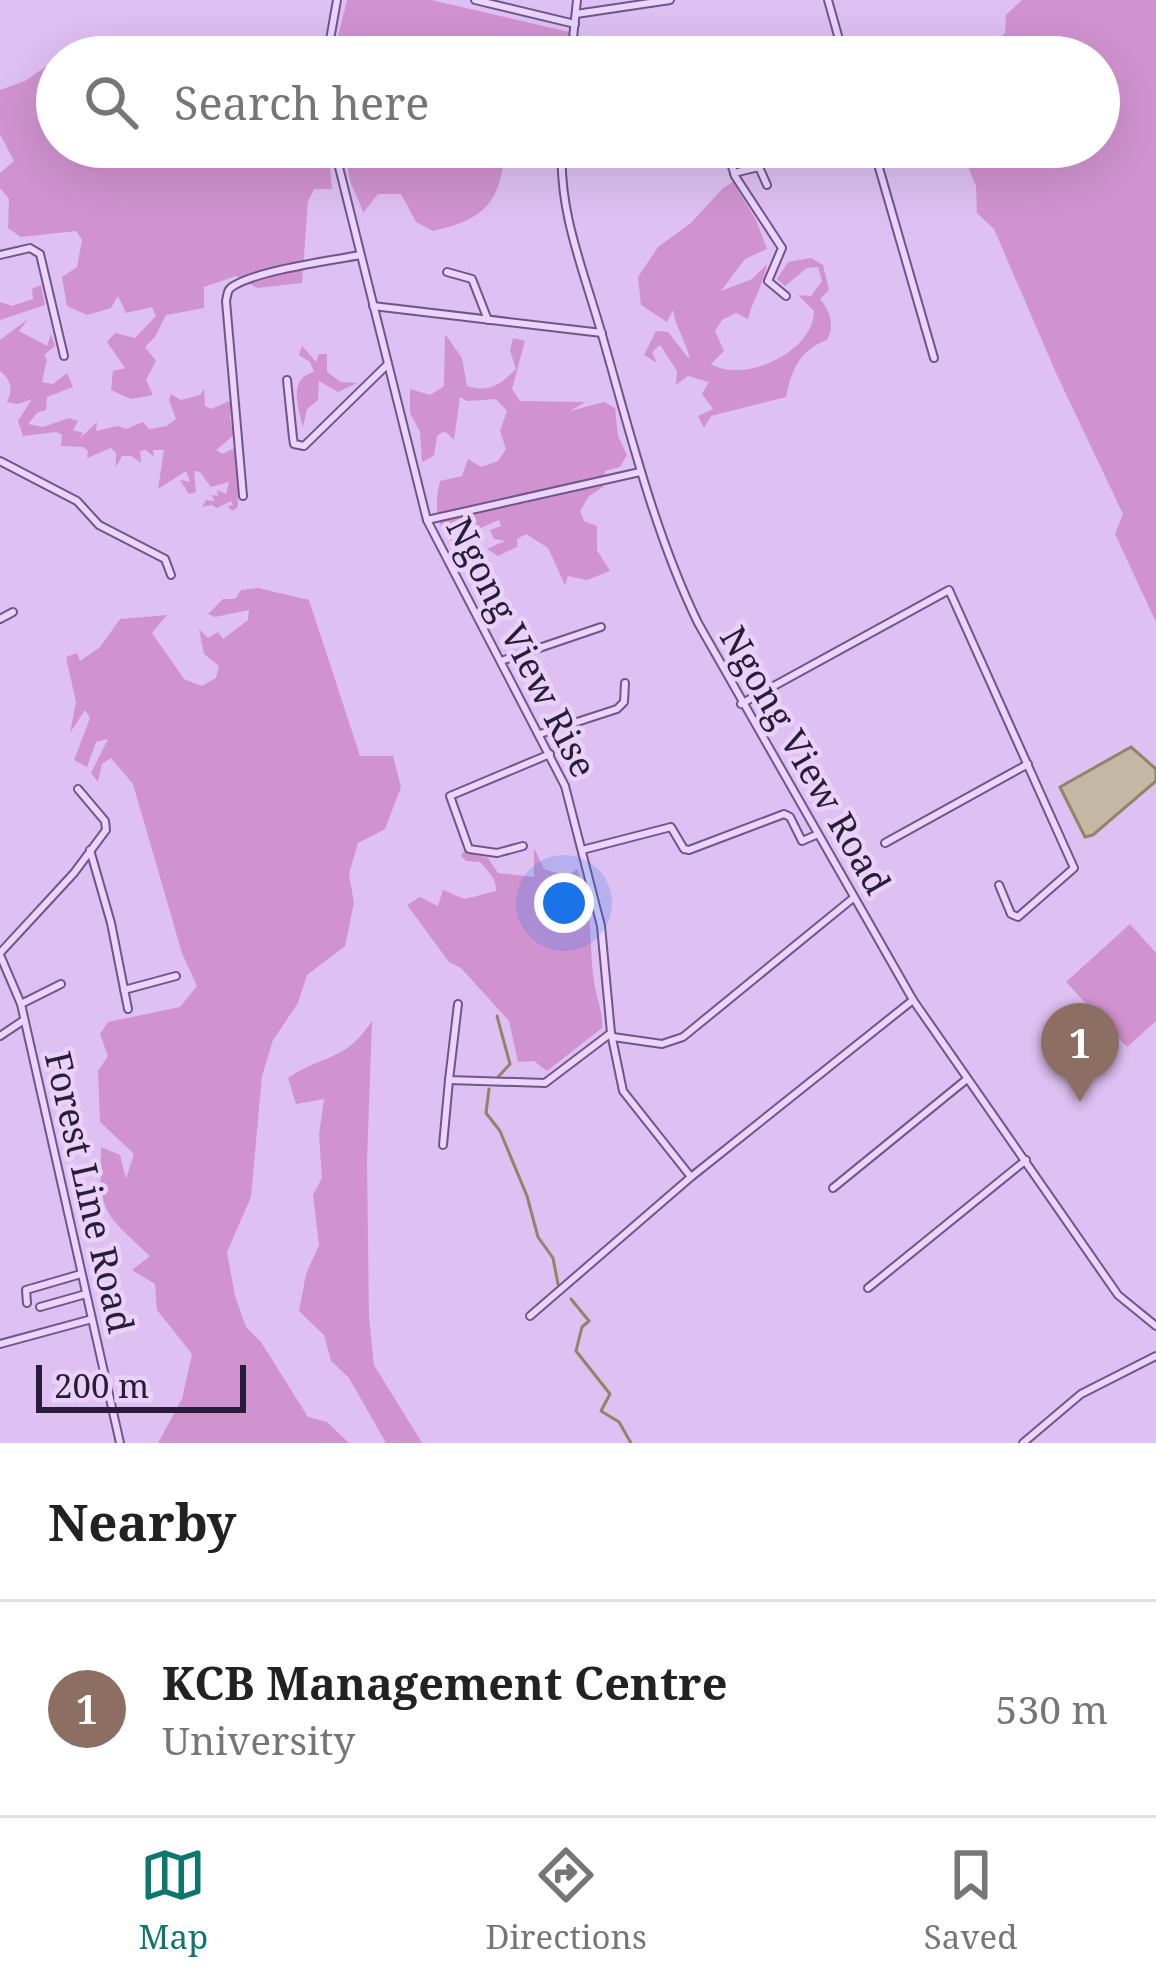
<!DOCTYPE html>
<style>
body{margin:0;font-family:"Noto Serif",serif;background:#f2f2f2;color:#222}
.scale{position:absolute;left:36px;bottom:30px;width:210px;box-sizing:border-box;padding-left:12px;border:6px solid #281c3b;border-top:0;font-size:33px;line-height:42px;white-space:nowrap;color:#281c3b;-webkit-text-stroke:9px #e9d1f8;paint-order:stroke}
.you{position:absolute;left:564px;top:903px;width:42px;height:42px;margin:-30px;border:9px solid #fff;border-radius:50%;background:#1a73e8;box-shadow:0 0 0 18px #1a73e833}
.badge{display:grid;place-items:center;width:78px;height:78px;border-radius:50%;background:#0f766e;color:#fff;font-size:39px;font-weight:700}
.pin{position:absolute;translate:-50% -99px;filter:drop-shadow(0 3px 6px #0008)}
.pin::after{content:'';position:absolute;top:63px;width:42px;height:36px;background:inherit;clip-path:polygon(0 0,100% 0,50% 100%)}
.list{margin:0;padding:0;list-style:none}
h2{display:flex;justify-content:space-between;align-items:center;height:156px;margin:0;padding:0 48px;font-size:51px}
h2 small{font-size:39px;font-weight:400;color:#767676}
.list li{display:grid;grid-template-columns:78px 1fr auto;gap:36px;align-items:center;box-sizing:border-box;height:216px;padding:0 48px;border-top:3px solid #e0e0e0}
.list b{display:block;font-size:45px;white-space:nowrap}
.list p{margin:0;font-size:39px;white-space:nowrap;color:#767676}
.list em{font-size:39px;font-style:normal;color:#767676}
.icon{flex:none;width:66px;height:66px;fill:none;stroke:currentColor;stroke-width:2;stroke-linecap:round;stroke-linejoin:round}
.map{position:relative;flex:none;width:1156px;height:1443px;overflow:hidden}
.search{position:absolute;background:#fff;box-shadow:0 12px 48px #0002;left:36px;right:36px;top:36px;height:132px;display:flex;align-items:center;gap:30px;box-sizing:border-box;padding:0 42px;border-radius:66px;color:#767676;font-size:45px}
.sheet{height:372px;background:#fff}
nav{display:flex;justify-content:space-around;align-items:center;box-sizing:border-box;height:168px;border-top:3px solid #e0e0e0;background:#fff;font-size:33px;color:#767676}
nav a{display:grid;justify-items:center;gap:6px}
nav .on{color:#0f766e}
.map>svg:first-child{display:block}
.green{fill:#d193d0}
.water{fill:#c4b7a3;stroke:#928469;stroke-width:3}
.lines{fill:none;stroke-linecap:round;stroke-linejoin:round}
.stream{stroke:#928469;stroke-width:3}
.street-casing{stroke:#6e568d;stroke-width:10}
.street{stroke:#ecd4fc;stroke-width:6}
.labels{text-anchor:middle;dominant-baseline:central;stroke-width:9;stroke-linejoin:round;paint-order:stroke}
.street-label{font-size:36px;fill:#281c3b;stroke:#e9d1f8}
</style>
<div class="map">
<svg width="1156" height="1443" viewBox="0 0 1156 1443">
<rect width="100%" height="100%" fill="#dec0f2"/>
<g class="green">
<path d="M347,0h84l138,32 -3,25h-233z"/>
<path d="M1022,0h134v622l-41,-88 8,-20 -67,-141 -62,-144 -17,-16 -1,-27 -16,-39h139v-90h-121l27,-24 1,-18z"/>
<path d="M147,40l11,13 -3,4h-44l-1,-7 8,-8z"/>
<path d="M51,63l6,3v81h212l6,21 9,-19 14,2 3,15 12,-5 2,-12 14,7 3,33h-18l-6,12 -6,82 -45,5 -21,-12 -32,11v21l-38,7 -11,22 -10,10 11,14 -10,19 7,15 -22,4 -20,-9 2,-19 12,-3 -18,-26 8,-9 20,5 21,-22 -4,-9 -26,6 -8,-17 -7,12 -24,7 -20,-9 -5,-29 15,-10 5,-27 -6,-9 -55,6 -13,-9 1,-29 -9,-11v-15l14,-12 -14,-27v-44l25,-9z"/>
<path d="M344,147h161c-4,54 -18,72 -72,84l-17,-9 -15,-28h-23l-15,19c-3,-13 -12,-25 -14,-37 -2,-11 -1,-18 -5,-29z"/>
<path d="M733,182l23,38 11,29 -22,10 -24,32 31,-12 15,-15c-4,21 -14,36 -19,55l-12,-6 -14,7 -7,11 9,20 -13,13c33,20 103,-12 103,-53l-16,-16 13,1 11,-15 -4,-14 -11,1 -22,18 -8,-7 11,-17 23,-4 12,7 6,25 -9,9c10,12 15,26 7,41 -28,10 -35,30 -41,57l-75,19 -7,12 -6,-12 15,-7 -11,-15 7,-12 -21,-6 -12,9 1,-14 -17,-26 -8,7 5,11 -13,-8 12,-24 12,1 22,28c-4,-19 -14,-31 -17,-50l-6,12 -26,-17 -3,-28 20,-30 33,-24 32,-35z"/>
<path d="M41,285l4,20 -45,15v-18l12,4 21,-7 -1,-10z"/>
<path d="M28,319l-9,12 28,15 4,-12 4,12 -11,9 3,4 -5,23 11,2 14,-11 6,14 -26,10 -1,13 -9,3 -9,11 15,3 26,-9 9,3 -5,9 10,3 -4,6 18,-17 -1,9 22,-5 8,3 17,-7 6,7 18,-3 9,-7 -7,-19 2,-6 10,6 19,-5 4,-6 1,17 6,3 23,-10 -4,18 4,18 -18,15 7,4 13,-7 2,60 -6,4 -4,-5 5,-1 -2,-4 -14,7 -5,-3 -10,2 4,-7 9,1 -4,-6 7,1 -1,-6 9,4 3,-12 -18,5 -11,-15 -6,-1 2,21 -7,2 -9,-14 10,2 -4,-11 -28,18 6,-39h-11l1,7 -8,-7 -6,1 1,12 -10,-7h-9l-6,11v-14l-5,-5 -24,10 1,-7 -5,-4 -22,-1 1,-11 -6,-3 -33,4 -5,-15 14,-22 -14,5 -11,-2c6,-13 5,-21 -7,-31v-31z"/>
<path d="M445,334l17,24 5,28c22,7 33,-1 49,-17l-6,-19 3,-12 12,3 -13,48 8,12 65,1 -15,9 34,-9 11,6 3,28 9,19 -7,12 -15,4 -2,16 -14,9 -9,15 4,10 13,5v24l13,21 -23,9 -19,-4 -3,9 -17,-37 -22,-14 -9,5v8l-19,9 -11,-7 18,-8 -11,-2 -4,-9 11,-4 -2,-6 -21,9 -20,20c-21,-22 -25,-39 -18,-68l22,-5 6,-17 13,8 17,-6 8,-12 -6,-18 7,-20 -11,-12 -29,2 -7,-4 -6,43 -9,-9 -8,5 -3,20 -12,6 -2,-30 -10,-19v-24l20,6 14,-9z"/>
<path d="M302,346l14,16 3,-8h8v18l14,10 16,1 -19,9 -19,-11 -1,19 -11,9 -4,18c-5,-21 -15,-49 11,-55l-4,-10 -11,-7z"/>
<path d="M258,588l51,12 51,156h33l8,31 -16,42 -27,14 -9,31 5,29 -9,43 -38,29 -9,28 -25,37 -11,36 -11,121 -24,55 8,44 11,31 15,15 47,75 19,5 22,21h-191l24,-44 10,-45 -35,-44 -2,-26 -23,-14 18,-14c-48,-45 -51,-43 -49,-109l19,8 6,24 8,-25 -34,-32 -2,-51 10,-15 -8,-22 8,-12 72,-15 17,-21 -15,-33 -49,-169 -22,-26 -9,6 -4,18 -7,-9 17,-34 -12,3 -9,25 -13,-7 16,-42 -5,-8 -15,23 6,-31 -10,-45 11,-4 3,8 20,-14 20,-28 47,-4 -15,18 32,46 18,7 14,-8 3,-12 -15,-12 -5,-25 9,9 10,-6 5,7 25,-19 1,-10 -34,7 -7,-3 15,-15h12l6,-9z"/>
<path d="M534,848l10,21 24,7 9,-7c18,39 11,72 17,112 2,16 9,30 8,47l-55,43 -13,-10 -16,1 -9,-41 -48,-53 -12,-6 -42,-57 13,-8 18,9 5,-16 22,9 31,-8c1,-12 -8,-20 -16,-29l-14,-1 -5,-5 3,-5 24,7 10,15 36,4z"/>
<path d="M1130,924l26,29v68l-29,26 -61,-65z"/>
<path d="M372,1021l-5,141 2,156 5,47 48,78h-36l-37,-65 -18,-17 -7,-26 -25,-24 7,-37 13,-29 -6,-50 9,-17 -3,-43 5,-36 -28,5 -8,-26c38,-25 57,-16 84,-57z"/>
</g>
<path class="water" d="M1131,747l25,22v12l-63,54 -8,2 -25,-50z"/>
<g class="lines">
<g class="stream">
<path d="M497,1016l13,48 -12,13"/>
<path d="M489,1089l-3,24 14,18 27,65 11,41 15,21 5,26"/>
<path d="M571,1299l18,22 -7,6 -6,24 34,43 -9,17 18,11 12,21"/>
</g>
<defs>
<g id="street">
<path d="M475,0l100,24"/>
<path d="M828,0l16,57"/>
<path d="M576,14l94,-14"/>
<path d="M327,57l10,-57"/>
<path d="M571,57l6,-57"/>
<path d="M334,147l93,373 138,266 36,140 10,107 12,58 68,86 222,-177"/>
<path d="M562,147c-4,65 23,127 40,188 28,97 52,197 96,288l215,377 205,295 38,31"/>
<path d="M726,147l9,29 47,72 -14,33 18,15"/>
<path d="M873,147l61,211"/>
<path d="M734,173l25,-6 8,18"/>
<path d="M0,255l30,-7 10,6 24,102"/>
<path d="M447,272l25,7 16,41"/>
<path d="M373,306l229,27"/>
<path d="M287,380l6,58 1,6 10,2 84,-82"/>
<path d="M0,461l77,40 22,24 66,34 6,16"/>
<path d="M243,496l-17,-195c2,-9 1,-12 9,-16 26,-15 94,-24 125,-30"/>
<path d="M427,520l213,-48"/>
<path d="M0,619l13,-7"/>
<path d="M501,661l100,-34"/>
<path d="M741,704l208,-114 125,278 -56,49 -7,-3 -12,-29"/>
<path d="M540,734l77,-25 7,-7 1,-19"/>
<path d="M885,843l143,-79"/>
<path d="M523,846l-26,7 -28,-4 -19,-53 100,-42"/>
<path d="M90,850l21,73 17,86"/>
<path d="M582,850l89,-23 13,22 5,1 95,-36 6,3 12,24 14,-6"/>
<path d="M0,953l74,-80 32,-43 -1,-9 -27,-32"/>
<path d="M0,955l21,49 99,439"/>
<path d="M124,990l52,-14"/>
<path d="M21,1004l40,-20"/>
<path d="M458,1004l-9,76 96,3 66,-50"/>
<path d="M0,1036l24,-16"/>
<path d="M613,1037l49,7 21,-7 169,-138"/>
<path d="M443,1145l6,-65"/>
<path d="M833,1188l134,-109"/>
<path d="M868,1288l158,-128"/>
<path d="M27,1303l-1,-13 55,-16"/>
<path d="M40,1307l46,-13"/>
<path d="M530,1316l161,-139"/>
<path d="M0,1344l92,-25"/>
<path d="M1023,1443l58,-49 75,-38"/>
</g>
</defs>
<use href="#street" class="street-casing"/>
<use href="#street" class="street"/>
</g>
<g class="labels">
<g class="street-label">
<text transform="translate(522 647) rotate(63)">Ngong View Rise</text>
<text transform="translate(806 760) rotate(60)">Ngong View Road</text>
<text transform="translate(90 1192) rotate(77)">Forest Line Road</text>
</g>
</g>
</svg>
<div class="scale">200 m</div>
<div class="you"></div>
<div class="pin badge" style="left:1080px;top:1102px;background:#8d6e63">1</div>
<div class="search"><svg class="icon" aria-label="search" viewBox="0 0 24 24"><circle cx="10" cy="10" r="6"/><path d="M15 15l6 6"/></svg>Search here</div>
</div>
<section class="sheet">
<h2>Nearby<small></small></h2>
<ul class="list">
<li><span class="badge" style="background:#8d6e63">1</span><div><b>KCB Management Centre</b><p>University</p></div><em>530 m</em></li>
</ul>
</section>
<nav>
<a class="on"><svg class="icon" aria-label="map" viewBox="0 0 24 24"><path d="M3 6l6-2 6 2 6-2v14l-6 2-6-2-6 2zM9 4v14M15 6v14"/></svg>Map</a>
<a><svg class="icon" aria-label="directions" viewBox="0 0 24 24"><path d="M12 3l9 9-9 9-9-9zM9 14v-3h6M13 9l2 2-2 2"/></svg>Directions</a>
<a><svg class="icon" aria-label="saved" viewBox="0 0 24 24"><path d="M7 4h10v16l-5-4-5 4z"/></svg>Saved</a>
</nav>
